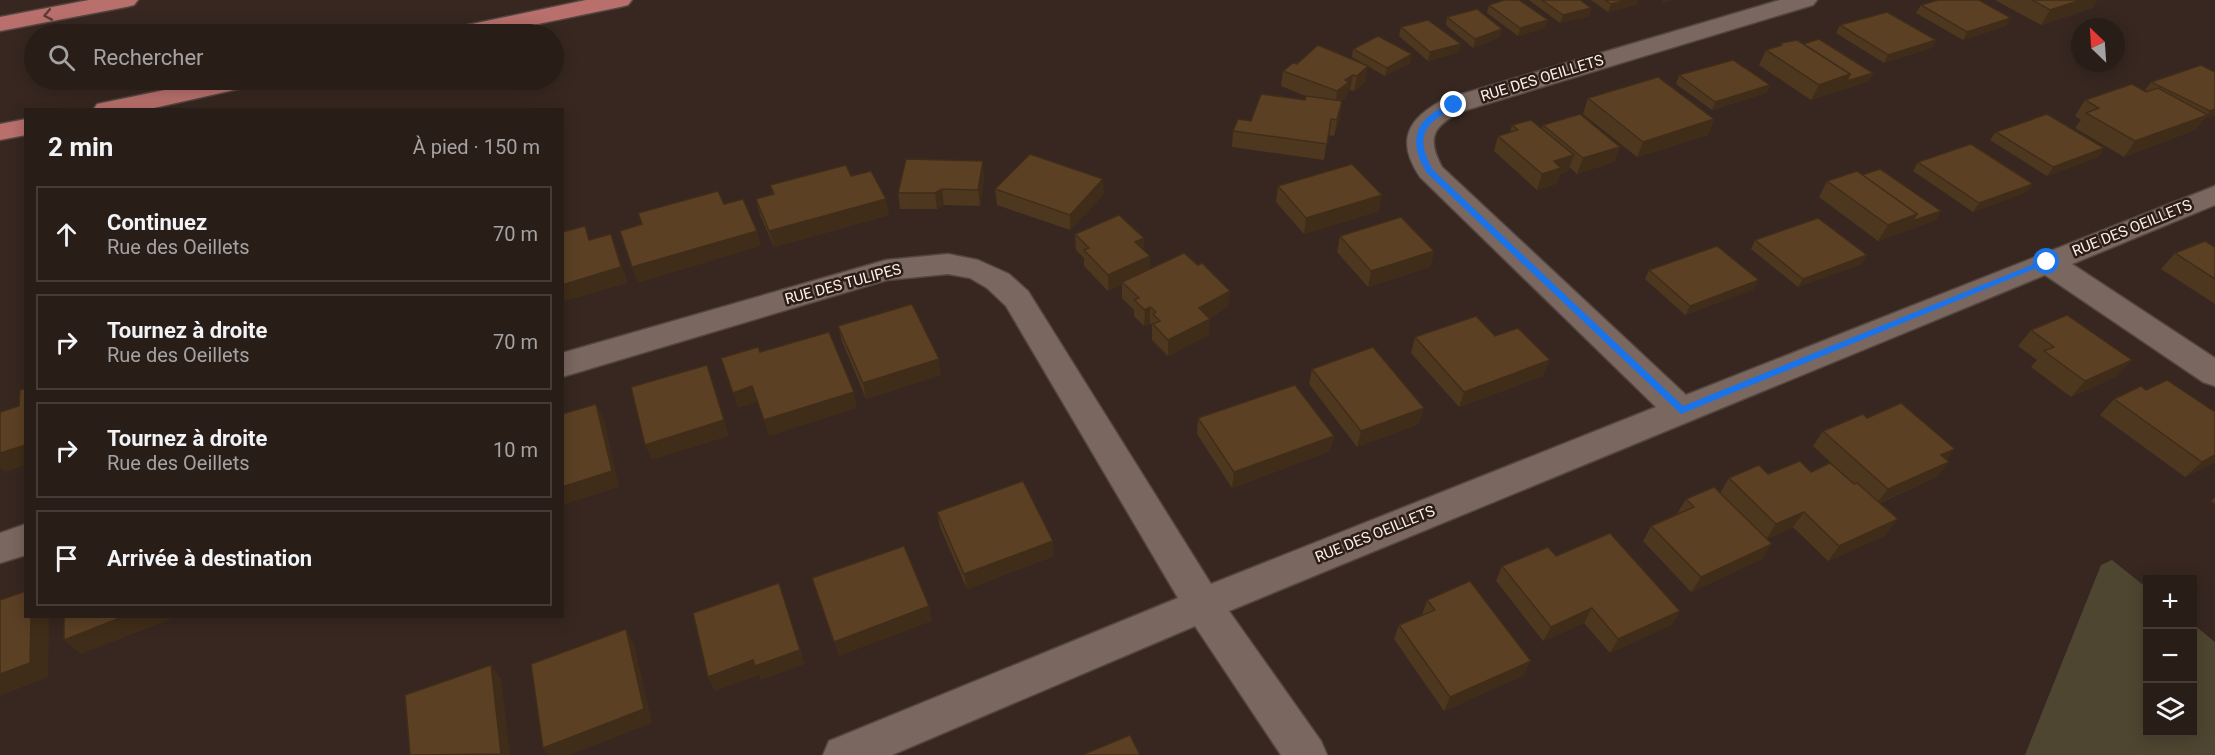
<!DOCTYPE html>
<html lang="fr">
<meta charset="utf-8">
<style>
body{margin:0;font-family:Roboto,sans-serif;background:#352a25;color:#f1f3f6}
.controls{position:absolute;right:18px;bottom:18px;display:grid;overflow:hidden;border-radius:0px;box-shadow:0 3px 15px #0003}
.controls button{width:54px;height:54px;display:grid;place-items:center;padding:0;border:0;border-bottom:2px solid #453b37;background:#291d18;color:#f1f3f6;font:30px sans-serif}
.compass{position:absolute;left:2071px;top:18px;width:54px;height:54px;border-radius:50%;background:#291d18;box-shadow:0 3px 15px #0003;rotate:335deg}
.stop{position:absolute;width:18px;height:18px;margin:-14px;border:4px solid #1a73e8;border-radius:50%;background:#fff}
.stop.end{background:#1a73e8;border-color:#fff;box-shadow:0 2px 6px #0008}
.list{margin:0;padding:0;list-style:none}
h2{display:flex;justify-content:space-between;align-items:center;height:78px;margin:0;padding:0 24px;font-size:26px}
h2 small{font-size:20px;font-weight:400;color:#a5a2a2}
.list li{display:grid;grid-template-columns:39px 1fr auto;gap:18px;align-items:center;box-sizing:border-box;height:96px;margin:0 12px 12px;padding:0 12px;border:2px solid #453b37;border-radius:0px}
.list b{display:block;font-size:22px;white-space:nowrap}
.list p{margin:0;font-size:20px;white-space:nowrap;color:#a5a2a2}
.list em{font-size:20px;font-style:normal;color:#a5a2a2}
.icon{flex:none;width:33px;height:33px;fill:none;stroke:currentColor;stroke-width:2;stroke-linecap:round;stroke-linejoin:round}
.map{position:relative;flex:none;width:2215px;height:755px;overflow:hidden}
.search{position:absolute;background:#291d18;box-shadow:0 3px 15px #0003;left:24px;top:24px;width:540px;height:66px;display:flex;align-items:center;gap:15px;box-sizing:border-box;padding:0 21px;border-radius:33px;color:#a5a2a2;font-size:22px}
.panel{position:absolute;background:#291d18;box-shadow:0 3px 15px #0003;left:24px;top:108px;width:540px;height:510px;border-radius:0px}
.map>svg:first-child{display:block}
.green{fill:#4f4631}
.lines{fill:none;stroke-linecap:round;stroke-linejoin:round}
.minor-casing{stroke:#53463f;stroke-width:3}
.highway-casing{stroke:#53463f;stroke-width:3}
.minor{fill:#7a675f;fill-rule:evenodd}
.highway{fill:#b9706c;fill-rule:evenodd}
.wall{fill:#4e371f}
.shaded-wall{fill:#402d19}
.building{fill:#5b4024;stroke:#402d19;stroke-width:1.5}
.oneway{stroke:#5e3a35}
.route{fill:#1a73e8}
.labels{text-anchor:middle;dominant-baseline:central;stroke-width:5;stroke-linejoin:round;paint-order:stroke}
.street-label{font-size:15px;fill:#faefea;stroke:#2d1d17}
</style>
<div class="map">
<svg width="2215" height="755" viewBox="0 0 2215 755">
<rect width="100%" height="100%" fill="#372720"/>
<path class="green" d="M2112,560l35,28 1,144h44l1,-108 22,18v113h-190l76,-190z"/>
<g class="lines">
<defs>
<g id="minor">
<path d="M1780,0h37l-4,5 -350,106c-28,14 -38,25 -21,56l244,228 529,-209v19l-143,59 143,94v28l-12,-4 -158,-107 -816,336 92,130 6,14h-46l-86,-129 -303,129h-69l6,-14 349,-143 -172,-292 -19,-18 -17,-10 -22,-4 -61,6 -325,97v-24l324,-93 62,-6 30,6 31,14 19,17 183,293 445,-177 -236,-230c-25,-37 -12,-59 25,-78z"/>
<path d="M26,524v31l-26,8v-30z"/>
</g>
<g id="highway">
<path d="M89,0h49l-4,5 -8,2 -126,24v-14z"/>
<path d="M586,0h46l-4,5 -8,2 -130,27h-44l3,-5 9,-2z"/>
<path d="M213,80h47l-4,5 -111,25h-52l4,-6z"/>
<path d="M26,119v16l-26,5v-16z"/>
</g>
</defs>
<use href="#minor" class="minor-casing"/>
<use href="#highway" class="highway-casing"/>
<use href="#minor" class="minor"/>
<use href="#highway" class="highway"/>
</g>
<g class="wall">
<path d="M1529,0h51l11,8 -2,8 -29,7z"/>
<path d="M1591,0h47l-2,5 -28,7z"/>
<path d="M1995,0h102l-5,8 -51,17z"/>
<path d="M1489,5l59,15 -3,8 -27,8 -31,-23z"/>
<path d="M1921,5l85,21 -43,14 -47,-27z"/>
<path d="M1447,17l53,20 -27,11 -27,-23z"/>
<path d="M1840,25l96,15 -5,8 -47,15 -48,-30z"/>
<path d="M1401,27l58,25 -31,9 -29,-25z"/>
<path d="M1781,43l22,1 70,29 -4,8 -58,19 -52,-35 7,-15 14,-4z"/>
<path d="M1318,45l47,37 -11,9 -4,-1 -3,2 -1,5 -5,4 -1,16 -6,19 -6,-1 -4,25 -92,-13 1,-16 18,-10 54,-21 3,-3 -27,-11 2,-15 14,-7z"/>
<path d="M1353,49l59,5 -2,9 -25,13 -33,-19z"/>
<path d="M2215,72v43l-11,4 -9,11 -71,27 -49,-29 6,-8 -6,-4 10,-16 61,-8 1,-1 -2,-1 6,-8z"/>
<path d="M1679,75l91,10 -4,8 -54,17 -36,-26z"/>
<path d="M1588,98l126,21 -6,16 -71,22 -54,-43z"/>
<path d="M1512,125l30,3 1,-3 77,22 -6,15 -37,12 -8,-7 -1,4 -8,3 -4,10 -19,6 -43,-39 4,-15 12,-3z"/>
<path d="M1996,132l108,16 -6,9 -51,19 -57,-36z"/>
<path d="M1918,162l109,30 -54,20 -60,-41z"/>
<path d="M1862,175l79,36 -5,9 -58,21 -59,-44 8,-16z"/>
<path d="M851,176l38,39 -115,32 -14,-32 -4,-16 17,-5 -3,-9z"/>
<path d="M984,177l-4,29 -36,-1 -7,4h-37l-2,-16z"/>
<path d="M1278,186l101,25 -75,23 -28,-32z"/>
<path d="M995,189l109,5 -34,36 -73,-25z"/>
<path d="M1075,234l69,4 -1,12 7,6 -1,13 79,38 -19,11v17l-41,21 -16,-16v-15l-2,-2 -6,3 -10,-10v-6l-12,-12v-14l-14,7 -24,-25v-8l-8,-8z"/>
<path d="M1340,236l94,15 -4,16 -62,20 -31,-35z"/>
<path d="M1755,240l107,24 -64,23 -47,-38z"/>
<path d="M2215,247v57l-54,-35 14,-16z"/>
<path d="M1649,270l105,19 -69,26 -40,-36z"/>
<path d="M838,326l103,49 -75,24 -24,-58z"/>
<path d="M2031,330l86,46 -46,21 -40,-30 6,-7 -19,-14z"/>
<path d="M1495,336l48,40 -84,31 -48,-54 4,-16z"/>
<path d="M1312,369l107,55 -62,23 -48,-63z"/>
<path d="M2146,390l69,22v50l-30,15 -85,-62 14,-16z"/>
<path d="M1198,418l136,18 -4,15 -98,37 -35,-54z"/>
<path d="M1867,418l82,44 -13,15 -56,26 6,32 -58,26 -35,-34 -26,12 -5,20 -71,33 -48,-51 8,-15 26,-12 9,-15 34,-6 9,-15 39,-4 43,-2 43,12 -41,-38 10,-15z"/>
<path d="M2215,497v7l-4,-3z"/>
<path d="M937,512l117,44 -87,33 -27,-62z"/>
<path d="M1556,556l124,55 -9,14 -61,28 -26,-30 -41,18 -47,-60 6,-15z"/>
<path d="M1427,600l97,75 -80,36 -50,-72 5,-14 23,-10z"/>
</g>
<g class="shaded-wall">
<path d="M1627,0h11l-2,5 -28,7 3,-8z"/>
<path d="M1662,0h11l-12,3z"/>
<path d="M2081,0h16l-5,8 -51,17 9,-15z"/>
<path d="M1591,8l-2,8 -29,7 3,-8z"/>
<path d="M2011,18l-5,8 -43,14 4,-8z"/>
<path d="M1548,20l-3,8 -27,8 2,-8z"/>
<path d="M1502,29l-2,8 -27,11 2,-9z"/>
<path d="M1936,40l-5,8 -47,15 4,-8z"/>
<path d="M1461,44l-2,8 -31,9 2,-9z"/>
<path d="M1412,54l-2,9 -25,13 2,-8z"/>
<path d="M1368,66l-3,16 -11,9 3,-15z"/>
<path d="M1873,73l-4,8 -58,19 8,-15 31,-11z"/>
<path d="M1353,75l-3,15 -3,2 -1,5 -11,10 2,-16 8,-11z"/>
<path d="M1770,85l-4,8 -54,17 3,-8z"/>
<path d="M1342,101l-2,16 -6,19 3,-16z"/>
<path d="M2215,109v6l-11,4 -9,11 -71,27 11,-16 72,-26 3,-4z"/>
<path d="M1714,119l-6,16 -71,22 6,-15z"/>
<path d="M1620,147l-6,15 -37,12 6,-16z"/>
<path d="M2104,148l-6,9 -51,19 6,-9z"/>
<path d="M1574,155l-6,16 -8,3 -4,10 -19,6 5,-16 12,-13z"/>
<path d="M983,161l1,16 -4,29 -2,-16z"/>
<path d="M1103,179l1,15 -34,36v-15z"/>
<path d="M2033,184l-6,8 -54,20 6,-9z"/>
<path d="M942,189l2,16 -7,4 -2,-16z"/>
<path d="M1382,195l-3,16 -75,23 2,-16z"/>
<path d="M886,199l3,16 -115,32 -5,-16z"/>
<path d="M1941,211l-5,9 -58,21 10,-16 29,-11z"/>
<path d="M757,231l4,15 -123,37 -6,-16z"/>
<path d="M611,234l17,49 -66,19v-17z"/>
<path d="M1144,238l-1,16 -8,-12z"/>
<path d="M1434,251l-4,16 -62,20 3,-16z"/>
<path d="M1867,255l-5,9 -64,23 5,-8z"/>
<path d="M1150,256l-1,16 -27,10v2l-14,7v-16z"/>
<path d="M1759,280l-5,9 -69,26 5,-9z"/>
<path d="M1230,291l-2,16 -30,17 1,-16z"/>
<path d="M1150,307v16l-6,3 1,-16z"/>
<path d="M1210,319l-1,16 -41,21v-16z"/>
<path d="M939,359l2,16 -75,24 -3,-16z"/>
<path d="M1550,360l-7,16 -84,31 5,-15z"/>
<path d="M2132,360l-15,16 -46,21 14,-16z"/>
<path d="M707,365l22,71 -77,24 -7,-15z"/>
<path d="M752,386l5,16 -19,6 -5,-15z"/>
<path d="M854,392l3,16 -88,28 -5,-16z"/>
<path d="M596,404l8,16 15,67 -57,18v-18z"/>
<path d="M1424,408l-5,16 -62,23 4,-16z"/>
<path d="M1334,436l-4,15 -98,37 2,-16z"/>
<path d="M26,445v20l-21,7 -5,-4v-15z"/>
<path d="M1955,449l-12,15 -2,-9z"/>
<path d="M2215,455v7l-30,15 17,-15z"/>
<path d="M1949,462l-13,15 -60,27 12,-15z"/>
<path d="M1804,512l-11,15 -27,12 10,-15z"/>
<path d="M1898,519l-12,16 -58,26 11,-15z"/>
<path d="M1053,541l1,15 -87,33 -3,-15z"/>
<path d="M1772,544l-10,15 -71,33 10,-15z"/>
<path d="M779,583l26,81 -44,16 -2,-5 -44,16 -7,-14z"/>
<path d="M929,606l3,15 -93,35 -5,-14z"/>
<path d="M1592,608l-8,15 -41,18 8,-14z"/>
<path d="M1680,611l-9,14 -61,28 8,-14z"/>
<path d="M31,616h18l-1,61 -48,19v-22z"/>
<path d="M125,616h54l-98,38 -17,-14z"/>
<path d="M626,629l8,15 18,79 -83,32h-20l-6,-7z"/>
<path d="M1531,661l-7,14 -80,36 6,-14z"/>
<path d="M491,665l10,14 9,76h-10z"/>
</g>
<g class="building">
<path d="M1504,0h15l29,20 -28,8 -31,-23z"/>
<path d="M1542,0h38l11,8 -28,7z"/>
<path d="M1605,0h22l-16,4z"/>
<path d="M1938,0h41l32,18 -44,14 -46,-27z"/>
<path d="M2032,0h49l-31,10z"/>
<path d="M1477,9l25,20 -27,10 -28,-22z"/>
<path d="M1887,12l49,28 -48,15 -48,-30z"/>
<path d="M1428,20l33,24 -31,8 -29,-25z"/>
<path d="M1378,36l34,18 -25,14 -34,-19z"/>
<path d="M1819,39l54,34 -26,8 3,-7 -47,-30z"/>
<path d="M1797,40l53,34 -31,11 -53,-35 16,-5 -1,-2z"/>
<path d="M1318,45l50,21 -11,10 -4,-1 -8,5 4,2 -12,9 -54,-20 10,-8 4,1z"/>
<path d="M1733,60l37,25 -55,17 -36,-27z"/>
<path d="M2201,65l14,7v37l-5,2 -59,-29z"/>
<path d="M1658,77l56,42 -71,23 -55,-44z"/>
<path d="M2132,84l14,8 12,-4 50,27 -73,26 -49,-28 13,-5 -14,-8z"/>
<path d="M1261,94l44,6 1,-4 36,5 -5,19 -6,-1 -4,25 -94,-13 5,-12 13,2z"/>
<path d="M1580,114l40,33 -37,11 -40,-33z"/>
<path d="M2047,114l57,34 -51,19 -57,-35z"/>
<path d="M1531,120l43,35 -20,6 7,7 -19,6 -44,-38 20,-6 -6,-5z"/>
<path d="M1971,144l62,40 -54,19 -61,-41z"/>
<path d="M1030,154l73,25 -33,36 -75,-26z"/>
<path d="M906,159l77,2 -5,29 -36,-1 -7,4h-37z"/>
<path d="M1352,164l30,31 -76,23 -28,-32z"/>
<path d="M846,165l5,11 20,-5 15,28 -117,32 -13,-32 18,-5 -4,-9z"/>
<path d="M1880,169l61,42 -29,10 5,-7 -55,-39z"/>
<path d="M1857,171l60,43 -29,11 -61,-44z"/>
<path d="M718,191l6,13 19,-5 14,32 -125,36 -12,-36 22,-7 -4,-11z"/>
<path d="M1119,215l25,23 -9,4 15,14 -42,19 -24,-25 5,-2 -14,-14z"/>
<path d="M1401,217l33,34 -63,20 -31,-35z"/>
<path d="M1818,218l49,37 -64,24 -48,-39z"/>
<path d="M585,226l4,14 22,-6 10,33 -59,18v-53z"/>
<path d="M2205,241l10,6v32l-40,-26z"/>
<path d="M1717,246l42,34 -69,26 -41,-36z"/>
<path d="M1184,253l14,12 4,-2 28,28 -31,17 11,11 -42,21 -15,-16 7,-3 -7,-7 3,-2 -6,-5 -5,3 -11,-10 5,-2 -17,-16z"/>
<path d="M912,304l27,55 -76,24 -25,-57z"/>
<path d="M2067,315l65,45 -47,21 -41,-30 10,-4 -23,-17z"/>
<path d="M1476,316l19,20 23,-8 32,32 -86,32 -49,-55z"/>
<path d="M829,332l25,60 -90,28 -12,-34 -19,7 -12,-35 37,-11 2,5z"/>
<path d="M1373,347l51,61 -63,23 -49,-62z"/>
<path d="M707,365l17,55 -79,25 -14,-58z"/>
<path d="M2167,380l48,32v43l-13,7 -88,-63 27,-13 5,4z"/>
<path d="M1295,385l39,51 -100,36 -36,-54z"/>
<path d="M26,388v57l-26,8v-41l19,-6 1,-16z"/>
<path d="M1901,403l54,46 -14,6 8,7 -61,27 -65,-58 40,-17 4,4z"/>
<path d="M596,404l16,67 -50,16v-73z"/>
<path d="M1800,461l11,11 19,-9 24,21 3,-1 41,36 -59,27 -35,-34 -28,12 -47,-46 30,-13 9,9z"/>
<path d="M1023,481l30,60 -89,33 -27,-62z"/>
<path d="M1714,487l58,57 -71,33 -50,-51 43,-19 -8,-8z"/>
<path d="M1610,533l70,78 -62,28 -26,-31 -41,19 -49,-61 46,-19 8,9z"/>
<path d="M904,546l25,60 -95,36 -22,-64z"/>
<path d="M1470,581l61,80 -81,36 -51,-72 36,-15 -8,-10z"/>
<path d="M779,583l21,67 -45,16 -2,-6 -45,17 -15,-64z"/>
<path d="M26,591v25h5l-1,47 -30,11v-74z"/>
<path d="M64,616h61l-61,24z"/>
<path d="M626,629l18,80 -101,39 -12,-84z"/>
<path d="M491,665l10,89 -91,1 -5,-60z"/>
<path d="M1130,735l10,20h-58z"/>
</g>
<defs><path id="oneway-chevron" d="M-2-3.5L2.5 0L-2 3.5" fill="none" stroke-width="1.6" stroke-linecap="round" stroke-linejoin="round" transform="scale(1.5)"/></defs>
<use class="oneway" href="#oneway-chevron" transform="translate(48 15) rotate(169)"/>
<path class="route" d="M1454,103l3,4c-33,15 -43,30 -24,63l250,236 361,-146 7,2 -370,152 -254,-241c-21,-34 -11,-57 27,-70z"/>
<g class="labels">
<g class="street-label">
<text transform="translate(1542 78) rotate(-17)">RUE DES OEILLETS</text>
<text transform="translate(2132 228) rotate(-22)">RUE DES OEILLETS</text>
<text transform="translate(843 284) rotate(-15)">RUE DES TULIPES</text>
<text transform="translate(1375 534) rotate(-22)">RUE DES OEILLETS</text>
</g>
</g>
</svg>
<div class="controls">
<button>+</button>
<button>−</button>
<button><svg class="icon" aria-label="layers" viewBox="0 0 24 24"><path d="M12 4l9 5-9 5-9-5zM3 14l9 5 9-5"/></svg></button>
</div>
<svg class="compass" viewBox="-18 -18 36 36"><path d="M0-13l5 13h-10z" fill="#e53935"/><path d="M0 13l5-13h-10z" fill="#a5a2a2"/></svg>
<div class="stop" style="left:2047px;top:262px"></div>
<div class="stop end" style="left:1454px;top:105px"></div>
<div class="search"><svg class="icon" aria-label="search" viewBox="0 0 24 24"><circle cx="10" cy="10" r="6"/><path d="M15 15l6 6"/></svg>Rechercher</div>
<section class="panel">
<h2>2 min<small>À pied · 150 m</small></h2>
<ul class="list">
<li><svg class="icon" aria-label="ahead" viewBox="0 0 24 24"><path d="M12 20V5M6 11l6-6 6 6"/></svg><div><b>Continuez</b><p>Rue des Oeillets</p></div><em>70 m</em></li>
<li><svg class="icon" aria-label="right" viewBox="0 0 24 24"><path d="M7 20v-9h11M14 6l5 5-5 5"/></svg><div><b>Tournez à droite</b><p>Rue des Oeillets</p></div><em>70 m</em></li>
<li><svg class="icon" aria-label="right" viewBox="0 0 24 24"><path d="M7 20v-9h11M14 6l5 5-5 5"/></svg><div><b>Tournez à droite</b><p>Rue des Oeillets</p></div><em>10 m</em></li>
<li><svg class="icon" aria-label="arrive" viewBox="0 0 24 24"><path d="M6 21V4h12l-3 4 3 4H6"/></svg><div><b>Arrivée à destination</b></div></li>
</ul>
</section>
</div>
